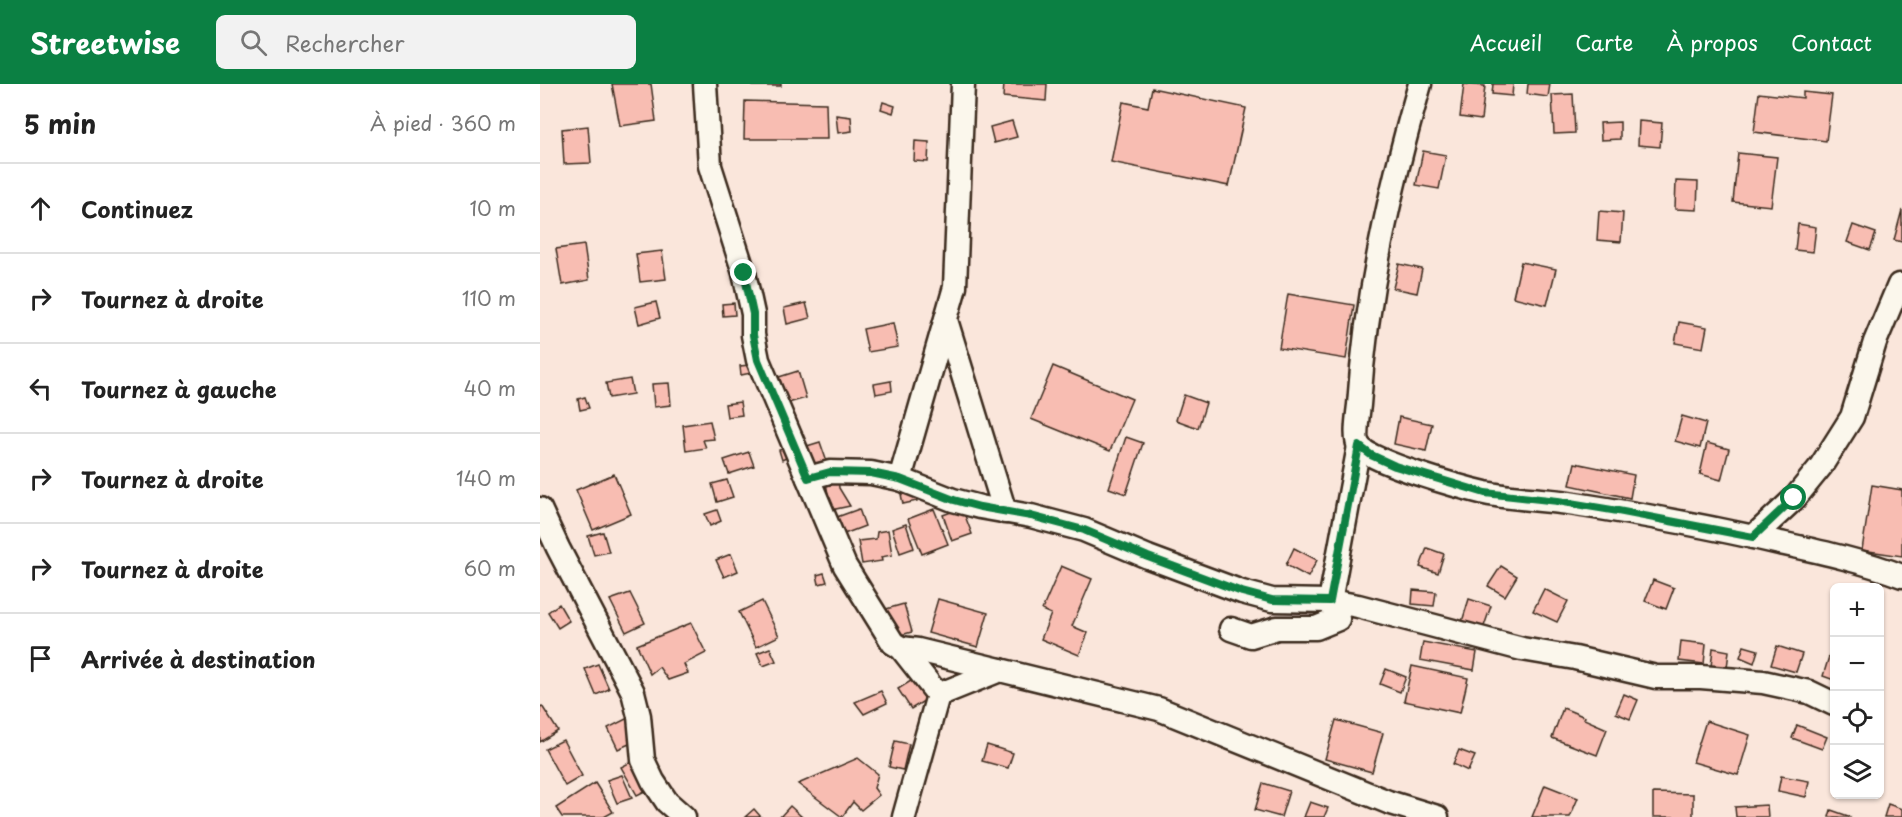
<!DOCTYPE html>
<html lang="fr">
<meta charset="utf-8">
<style>
body{margin:0;font-family:"Playpen Sans",sans-serif;background:#f2f2f2;color:#222}
.controls{position:absolute;right:18px;bottom:18px;display:grid;overflow:hidden;border-radius:9px;box-shadow:0 2px 4px #0004}
.controls button{width:54px;height:54px;display:grid;place-items:center;padding:0;border:0;border-bottom:2px solid #e0e0e0;background:#fff;color:#222;font:30px sans-serif}
.stop{position:absolute;width:18px;height:18px;margin:-14px;border:4px solid #0b8043;border-radius:50%;background:#fff}
.stop.end{background:#0b8043;border-color:#fff;box-shadow:0 2px 6px #0008}
.list{margin:0;padding:0;list-style:none}
h2{display:flex;justify-content:space-between;align-items:center;height:78px;margin:0;padding:0 24px;font-size:26px}
h2 small{font-size:20px;font-weight:400;color:#767676}
.list li{display:grid;grid-template-columns:39px 1fr auto;gap:18px;align-items:center;box-sizing:border-box;height:90px;padding:0 24px;border-top:2px solid #e0e0e0}
.list b{display:block;font-size:22px;white-space:nowrap}
.list em{font-size:20px;font-style:normal;color:#767676}
.icon{flex:none;width:33px;height:33px;fill:none;stroke:currentColor;stroke-width:2;stroke-linecap:round;stroke-linejoin:round}
.map{position:relative;flex:none;width:1362px;height:733px;overflow:hidden}
header{display:flex;align-items:center;gap:36px;box-sizing:border-box;height:84px;padding:0 30px;background:#0b8043;color:#fff}
header strong{font-size:28px}
nav{display:flex;gap:33px;margin-inline-start:auto;font-size:21px}
.search{width:420px;height:54px;background:#f2f2f2;display:flex;align-items:center;gap:15px;box-sizing:border-box;padding:0 21px;border-radius:9px;color:#767676;font-size:22px}
main{display:flex}
aside{flex:1;background:#fff}
.map>svg:first-child{display:block}
.building{fill:#f8bdb2;stroke:#3b2a1e;stroke-width:1.5}
.lines{fill:none;stroke-linecap:round;stroke-linejoin:round}
.street-casing{stroke:#3b2a1e;stroke-width:27}
.street{stroke:#fbf7ec;stroke-width:22}
.route{stroke:#0b8043;stroke-width:8}
</style>
<header>
<strong>Streetwise</strong>
<div class="search"><svg class="icon" aria-label="search" viewBox="0 0 24 24"><circle cx="10" cy="10" r="6"/><path d="M15 15l6 6"/></svg>Rechercher</div>
<nav><a>Accueil</a><a>Carte</a><a>À propos</a><a>Contact</a></nav>
</header>
<main>
<aside>
<h2>5 min<small>À pied · 360 m</small></h2>
<ul class="list">
<li><svg class="icon" aria-label="ahead" viewBox="0 0 24 24"><path d="M12 20V5M6 11l6-6 6 6"/></svg><div><b>Continuez</b></div><em>10 m</em></li>
<li><svg class="icon" aria-label="right" viewBox="0 0 24 24"><path d="M7 20v-9h11M14 6l5 5-5 5"/></svg><div><b>Tournez à droite</b></div><em>110 m</em></li>
<li><svg class="icon" aria-label="left" viewBox="0 0 24 24"><path d="M17 20v-9H6M10 6l-5 5 5 5"/></svg><div><b>Tournez à gauche</b></div><em>40 m</em></li>
<li><svg class="icon" aria-label="right" viewBox="0 0 24 24"><path d="M7 20v-9h11M14 6l5 5-5 5"/></svg><div><b>Tournez à droite</b></div><em>140 m</em></li>
<li><svg class="icon" aria-label="right" viewBox="0 0 24 24"><path d="M7 20v-9h11M14 6l5 5-5 5"/></svg><div><b>Tournez à droite</b></div><em>60 m</em></li>
<li><svg class="icon" aria-label="arrive" viewBox="0 0 24 24"><path d="M6 21V4h12l-3 4 3 4H6"/></svg><div><b>Arrivée à destination</b></div></li>
</ul>
</aside>
<div class="map">
<svg width="1362" height="733" viewBox="0 0 1362 733">
<rect width="100%" height="100%" fill="#fae6db"/>
<filter id="ink" filterUnits="userSpaceOnUse"><feTurbulence type="fractalNoise" baseFrequency=".0167" numOctaves="2"/><feDisplacementMap in="SourceGraphic" scale="12" xChannelSelector="R" yChannelSelector="G"/><feConvolveMatrix kernelMatrix="1 2 1 2 8 2 1 2 1" color-interpolation-filters="sRGB"/></filter>
<g filter="url(#ink)">
<g class="building">
<path d="M72,0h39l5,37 -36,5z"/>
<rect x="213" y="0" width="28" height="2"/>
<path d="M464,0h43l-1,17 -43,-4z"/>
<path d="M924,0l21,2 -4,34 -21,-3z"/>
<path d="M953,0h20l-1,12 -20,-2z"/>
<path d="M988,0h22l-2,13 -21,-3z"/>
<path d="M612,4l94,20 -17,78 -118,-24 12,-60 25,5z"/>
<path d="M1263,8l29,3 -6,46 -72,-9 5,-39 44,5z"/>
<path d="M1033,10l2,39 -21,1 -2,-39z"/>
<path d="M205,17l81,2 1,36h-83z"/>
<path d="M343,18l12,4 -2,7 -12,-4z"/>
<path d="M296,31l15,2 1,14 -14,2z"/>
<path d="M472,37l5,16 -23,6 -4,-16z"/>
<path d="M1099,37l23,2 -2,24 -22,-2z"/>
<path d="M1080,38v17l-19,1 -1,-17z"/>
<path d="M48,42l3,37 -27,1 -2,-35z"/>
<path d="M375,57l14,1 -1,20 -14,-1z"/>
<path d="M883,67l23,4 -7,34 -23,-4z"/>
<path d="M1198,69l39,4 -6,49 -38,-4z"/>
<path d="M1136,97l22,1 -1,28 -22,-1z"/>
<path d="M1362,126v32l-8,-2z"/>
<path d="M1059,127l24,2 -2,29 -24,-2z"/>
<path d="M1258,140l18,3 -3,25 -18,-2z"/>
<path d="M1313,141l23,8 -6,17 -23,-8z"/>
<path d="M44,161l5,35 -27,5 -6,-36z"/>
<path d="M122,167l4,28 -26,3 -4,-28z"/>
<path d="M981,178l35,7 -9,36 -34,-8z"/>
<path d="M859,180l23,5 -5,24 -24,-5z"/>
<path d="M748,210l66,11 -8,54 -67,-11z"/>
<path d="M116,218l4,16 -21,6 -4,-17z"/>
<path d="M194,219l1,12 -12,1 -1,-12z"/>
<path d="M266,219l4,15 -23,6 -3,-16z"/>
<path d="M1139,238l28,5 -4,21 -28,-5z"/>
<path d="M353,239l5,24 -30,5 -5,-23z"/>
<path d="M210,281l1,8 -10,2 -1,-9z"/>
<path d="M513,282l79,33 -22,52 -79,-32z"/>
<path d="M258,287l8,27 -18,5 -9,-26z"/>
<path d="M90,295l3,15 -24,4 -3,-15z"/>
<path d="M351,297l1,10 -16,3 -2,-10z"/>
<path d="M129,299l2,22 -17,2 -2,-23z"/>
<path d="M644,311l22,8 -8,25 -22,-8z"/>
<path d="M45,313l4,11 -9,2 -2,-11z"/>
<path d="M200,318l2,13 -15,2 -2,-13z"/>
<path d="M1142,332l24,7 -6,25 -25,-7z"/>
<path d="M859,333l33,7 -6,27 -32,-7z"/>
<path d="M170,337l4,18 -11,1 3,8 -20,3 -3,-26z"/>
<path d="M586,353l17,6 -17,51 -17,-6z"/>
<path d="M280,358l8,23 -13,4 -8,-23z"/>
<path d="M1167,359l22,6 -8,31 -21,-6z"/>
<path d="M248,364l2,8 -8,4 -3,-10z"/>
<path d="M209,368l5,14 -25,8 -5,-14z"/>
<path d="M1035,379l59,12 -4,23 -60,-13z"/>
<path d="M74,390l17,40 -38,16 -17,-40z"/>
<path d="M298,393l1,11 11,18 -19,4 -6,-32z"/>
<path d="M187,396l6,17 -16,5 -5,-18z"/>
<path d="M1332,401l30,5v66l-40,-6z"/>
<path d="M375,407l2,10 -14,3 -2,-10z"/>
<path d="M422,424l10,26 -20,7 -9,-26z"/>
<path d="M319,425l6,17 -21,8 -7,-17z"/>
<path d="M394,425l14,35 -26,10 -14,-35z"/>
<path d="M177,426l4,11 -11,5 -5,-12z"/>
<path d="M366,440l8,24 -14,5 -8,-24z"/>
<path d="M348,446l4,25 -11,2 1,4 -20,3 -4,-23 18,-2 1,-7z"/>
<path d="M63,448l6,20 -15,3 -6,-19z"/>
<path d="M754,464l23,12 -9,17 -22,-12z"/>
<path d="M887,464l17,6 -6,19 -18,-6z"/>
<path d="M191,470l7,17 -14,6 -8,-17z"/>
<path d="M521,482l31,13 -20,47 16,7 -9,22 -38,-16 10,-25 -9,-4z"/>
<path d="M961,482l16,10 -12,20 -17,-10z"/>
<path d="M284,489l3,9 -8,2 -2,-9z"/>
<path d="M1113,496l21,8 -8,21 -21,-8z"/>
<path d="M1004,505l24,12 -11,21 -24,-11z"/>
<path d="M873,506l23,2 -2,14 -22,-2z"/>
<path d="M90,509l15,30 -19,9 -16,-32z"/>
<path d="M398,515l50,14 -10,34 -50,-14z"/>
<path d="M929,515l22,7 -9,26 -21,-7z"/>
<path d="M222,517l17,35 -23,11 -17,-35z"/>
<path d="M19,520l10,17 -11,7 -10,-16z"/>
<path d="M364,520l8,28 -19,5 -7,-28z"/>
<path d="M151,539l15,30 -22,11 4,9 -20,7 -9,-13 -9,7 -13,-29z"/>
<path d="M1141,557l25,3 -2,20 -25,-3z"/>
<path d="M883,558l54,10 -3,18 -54,-10z"/>
<path d="M1204,562l14,4 -4,13 -14,-6z"/>
<path d="M1237,562l25,8 -6,18 -25,-7z"/>
<path d="M230,564l6,13 -13,5 -6,-13z"/>
<path d="M1173,564l16,3 -2,17 -16,-1z"/>
<path d="M1291,566l3,1v29l-11,-4z"/>
<path d="M58,580l11,25 -13,6 -11,-26z"/>
<path d="M872,582l56,12 -8,35 -56,-12z"/>
<path d="M846,585l20,8 -6,15 -20,-8z"/>
<path d="M374,595l13,20 -16,10 -13,-20z"/>
<path d="M341,607l6,12 -23,11 -9,-12z"/>
<path d="M1084,610l14,6 -8,19 -14,-6z"/>
<path d="M2,622l16,25 -18,11v-35z"/>
<path d="M1023,624l22,9 -1,2 23,10 -10,26 -45,-17z"/>
<path d="M88,634l10,22 -20,9 -10,-21z"/>
<path d="M796,636l47,13 -11,39 -47,-13z"/>
<path d="M1166,637l44,14 -12,40 -45,-13z"/>
<path d="M1257,641l30,12 -5,12 -30,-11z"/>
<path d="M23,656l19,36 -17,10 -20,-37z"/>
<path d="M355,657l14,3 -6,26 -14,-3z"/>
<path d="M447,661l26,8 -5,15 -26,-7z"/>
<path d="M919,666l16,6 -7,15 -15,-7z"/>
<path d="M318,674l20,16 -4,14 5,7 -18,15 -8,-8 -11,15 -44,-33z"/>
<path d="M97,675l16,28 -16,8 -16,-28z"/>
<path d="M82,691l10,23 -15,5 -10,-23z"/>
<path d="M1241,692l28,5 -3,16 -28,-6z"/>
<path d="M55,699l18,29 -9,5h-42l-6,-9z"/>
<path d="M723,699l26,8 -8,26 -26,-7z"/>
<path d="M1005,701l33,13 -8,19h-38z"/>
<path d="M1113,709l40,1v23h-40z"/>
<path d="M770,718l18,6 -4,9h-20z"/>
<path d="M1348,720l14,5v8h-18z"/>
<path d="M1227,721l1,12h-32l-1,-10z"/>
<path d="M250,722l12,11h-22z"/>
<path d="M214,725l7,8h-16z"/>
<path d="M1291,726l20,7h-22z"/>
</g>
<g class="lines">
<defs>
<g id="street">
<path d="M165,0l5,82 34,107 9,41v21l5,25 87,206 48,77 8,5 17,2 241,59 229,93 49,15"/>
<path d="M880,0c-30,105 -54,211 -61,321 -1,9 -5,34 0,41 10,16 105,42 126,47 28,6 56,6 84,10 71,11 142,24 211,40 41,9 83,18 122,33"/>
<path d="M406,236l59,192"/>
<path d="M268,394l22,-6 41,1 29,6 53,21 27,7 51,9 53,14 64,27 94,35 30,8 58,1 28,5 164,43 53,9 81,19h45l62,5 46,10 25,12"/>
<path d="M360,395l55,-192 8,-203"/>
<path d="M0,425l18,39 75,144 6,24 4,44 10,21 14,21 17,15"/>
<path d="M1213,453l42,-39 26,-32 31,-49 23,-75 24,-57h3"/>
<path d="M691,545l20,7 26,-8h39l22,-9 -8,-18 29,-155"/>
<path d="M361,564l37,47"/>
<path d="M398,611l62,-25"/>
<path d="M364,733l34,-122"/>
</g>
</defs>
<use href="#street" class="street-casing"/>
<use href="#street" class="street"/>
</g>
</g>
<g class="lines" filter="url(#ink)">
<path class="route" d="M204,189l9,41v21l5,25 50,118 22,-6 41,1 29,6 54,21 26,7 51,9 53,14 64,27 94,35 30,8 58,1 29,-155 12,9 24,11 90,27 73,8 60,10 135,26 41,-39"/>
</g>
</svg>
<div class="controls">
<button>+</button>
<button>−</button>
<button><svg class="icon" aria-label="locate" viewBox="0 0 24 24"><circle cx="12" cy="12" r="6"/><path d="M12 2v4M12 18v4M2 12h4M18 12h4"/></svg></button>
<button><svg class="icon" aria-label="layers" viewBox="0 0 24 24"><path d="M12 4l9 5-9 5-9-5zM3 14l9 5 9-5"/></svg></button>
</div>
<div class="stop" style="left:1254px;top:414px"></div>
<div class="stop end" style="left:204px;top:189px"></div>
</div>
</main>
